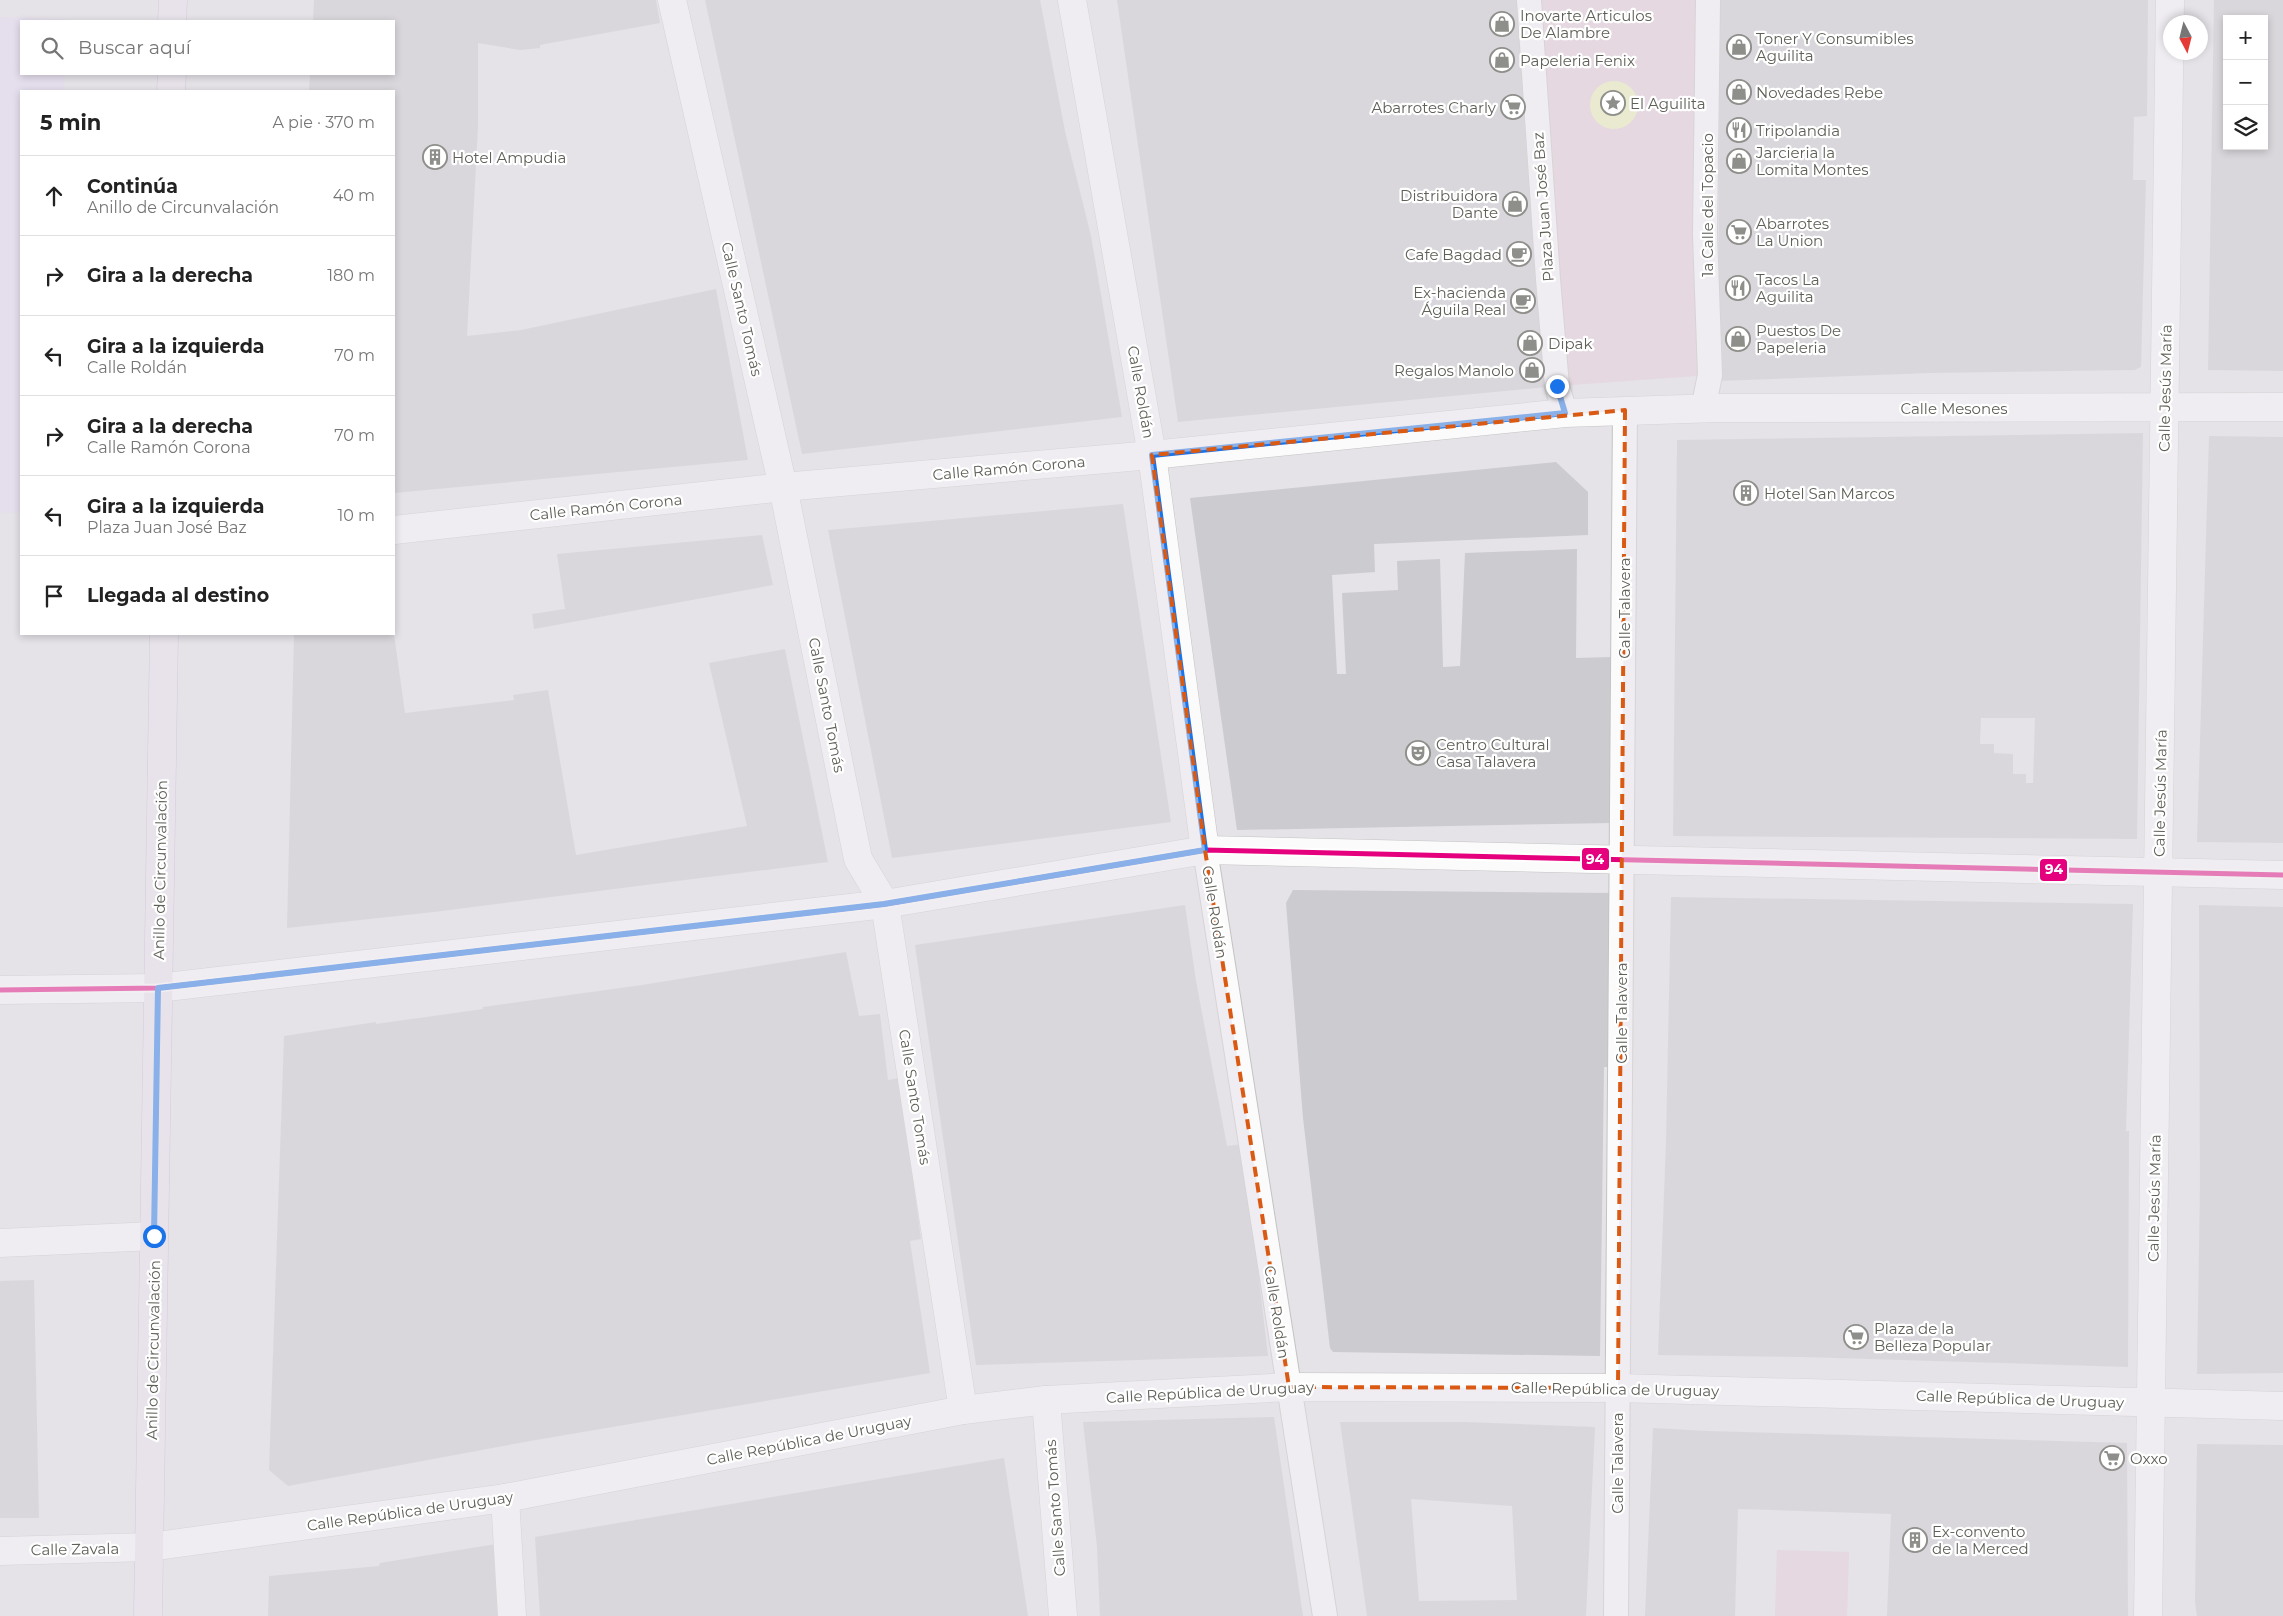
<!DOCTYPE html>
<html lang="es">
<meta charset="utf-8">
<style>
body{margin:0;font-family:Montserrat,sans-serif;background:#f2f2f2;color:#222}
.controls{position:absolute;right:15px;top:15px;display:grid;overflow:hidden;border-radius:0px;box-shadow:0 2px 8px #0003}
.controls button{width:45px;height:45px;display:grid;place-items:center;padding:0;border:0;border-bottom:1px solid #e0e0e0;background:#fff;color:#222;font:25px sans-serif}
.compass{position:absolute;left:2163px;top:15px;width:45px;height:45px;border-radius:50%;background:#fff;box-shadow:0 2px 8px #0003;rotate:173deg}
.stop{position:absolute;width:15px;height:15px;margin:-11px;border:4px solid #1a73e8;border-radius:50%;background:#fff}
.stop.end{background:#1a73e8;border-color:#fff;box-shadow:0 1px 5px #0008}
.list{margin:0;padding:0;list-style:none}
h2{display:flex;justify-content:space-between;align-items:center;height:65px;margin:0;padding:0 20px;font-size:21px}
h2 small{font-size:16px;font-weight:400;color:#767676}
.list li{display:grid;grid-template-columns:32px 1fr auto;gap:15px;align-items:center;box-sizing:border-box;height:80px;padding:0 20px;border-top:1px solid #e0e0e0}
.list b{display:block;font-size:19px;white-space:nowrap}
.list p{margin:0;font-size:16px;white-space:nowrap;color:#767676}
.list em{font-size:16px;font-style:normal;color:#767676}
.icon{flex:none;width:28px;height:28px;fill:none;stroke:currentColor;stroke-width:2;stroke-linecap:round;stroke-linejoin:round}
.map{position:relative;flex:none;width:2283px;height:1616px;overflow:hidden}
.search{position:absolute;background:#fff;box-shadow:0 2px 8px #0003;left:20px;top:20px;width:375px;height:55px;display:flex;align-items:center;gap:12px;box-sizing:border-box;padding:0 18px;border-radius:0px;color:#767676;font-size:19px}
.panel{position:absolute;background:#fff;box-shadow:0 2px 8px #0003;left:20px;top:90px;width:375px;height:545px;border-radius:0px}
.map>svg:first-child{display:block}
.commercial{fill:#e5daf3}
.green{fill:#e4cdd7}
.water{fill:#eff4b4}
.building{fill:#cccbcf;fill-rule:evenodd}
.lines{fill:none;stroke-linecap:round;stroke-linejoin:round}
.pedestrian-casing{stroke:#c4c3c2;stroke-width:26}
.minor-casing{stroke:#c4c3c2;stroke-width:29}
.tertiary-casing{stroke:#c4c3c2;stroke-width:29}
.primary-casing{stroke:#bcb0d0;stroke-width:29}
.pedestrian{stroke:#fbfbfc;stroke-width:24}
.minor{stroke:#fbfbfc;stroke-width:28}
.tertiary{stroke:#fbfbfc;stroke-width:28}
.primary{stroke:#ebe5f0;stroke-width:28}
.bus-1-casing{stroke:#fff;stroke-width:9}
.bus-1{stroke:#e5007d;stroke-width:5}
.route{stroke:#1a73e8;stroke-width:6}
.marked{fill:none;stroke:#da5a14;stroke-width:4;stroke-dasharray:10 6;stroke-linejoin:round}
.labels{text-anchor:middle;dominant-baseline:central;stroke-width:4.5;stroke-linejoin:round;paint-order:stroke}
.poi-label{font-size:15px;fill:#5f6058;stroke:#fff;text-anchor:start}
.street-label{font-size:15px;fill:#5f6058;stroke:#fff}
.line-badge{stroke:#fff;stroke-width:2}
.badge-label{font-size:14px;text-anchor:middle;font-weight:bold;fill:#fff}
</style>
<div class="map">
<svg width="2283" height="1616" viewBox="0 0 2283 1616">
<rect width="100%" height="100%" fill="#e5e2e8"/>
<path class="commercial" d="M0,17l65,2v2h-44v53h43v17h-43v422l-21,-1z"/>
<g class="green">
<path d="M1529,0h179l2,375 -153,11z"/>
<path d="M1777,1550l72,2 -2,64h-72z"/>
</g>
<circle class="water" cx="1614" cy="105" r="24"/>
<g class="building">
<path d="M314,0h342l4,23 -120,22v3l-20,2 -42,-7v83l-11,210 54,-6 195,-41 32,171 -354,33v-402h-85l1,-17h84v-53h-81z"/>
<path d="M705,0h335l25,131 26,105 31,181 -320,37z"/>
<path d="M1117,0h402l8,160 21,227 -370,35z"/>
<path d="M1720,0h428l-1,116 -13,1 -1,63h13l-5,187 -6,3 -205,3 -212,8z"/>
<path d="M2214,0h69v371l-75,-1zM2227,19h37v127h-37z"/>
<path d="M2143,433l-6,406 -464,-3 4,-396zM1981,718h54l-2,65h-7v-9h-13v-20l-19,-1v-9h-14z"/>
<path d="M2209,436l74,1v406l-86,-1z"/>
<path d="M1556,462l32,30v43l-214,9 1,28 -43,3 5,99h9l-4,-81 56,-3 -1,-29 43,-2 3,108 17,-1 5,-113 112,-4 -1,109 36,-1 -2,166 -373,7 -47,-332z"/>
<path d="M1123,504l48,318 -279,36 -64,-328z"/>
<path d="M762,535l11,50 -239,44 -2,-15 33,-5 -8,-55z"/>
<path d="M294,634h100l11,79 109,-13 -1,-5 35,-5 28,165 171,-29 -38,-163 76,-14 43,213 -394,50 -147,16z"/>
<path d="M1293,890l320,3 -4,174h-5l-4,289 -267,-4 -3,-4 -27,-230 -17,-215z"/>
<path d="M1671,897l462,7 -7,227h3l-1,236 -326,-10 -144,-2 8,-214z"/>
<path d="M1185,905l11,76 31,165 16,-2 25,212 -292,9 -61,-420z"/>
<path d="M2199,905l84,2v466l-86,1 3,-188z"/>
<path d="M846,952l13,64 21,-2 8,66 12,-2 21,161 -11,2 20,132 -400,68 -242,45 -19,-16 15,-434 92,-14v2l107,-15v-2l159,-22z"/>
<path d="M34,1280l5,238h-39v-237z"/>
<path d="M1274,1417l29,199h-203l-3,-69 -14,-125z"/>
<path d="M1340,1422h125l130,5 -9,189h-219zM1411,1499l101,7 5,94 -98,1z"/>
<path d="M1653,1428l55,3 419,12 1,173h-241l4,-102 -153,-5 -3,107h-90z"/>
<path d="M2197,1444l86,1v171h-86l-2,-14z"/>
<path d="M1004,1458l24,158h-488l-5,-79z"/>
<path d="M502,1543l2,73h-236l1,-40 110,-10 1,-3z"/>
</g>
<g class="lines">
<defs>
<g id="pedestrian">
<path d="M1529,0l19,279 9,107 8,27"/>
<path d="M1703,409l7,-34 -5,-141 3,-234"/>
<path d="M1205,850l120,766"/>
<path d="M1616,1616l9,-1206"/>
</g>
<g id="minor">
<path d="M672,0l111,487 75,372 27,45 78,506"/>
<path d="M1072,0l80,455 53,395"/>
<path d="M394,530l389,-43 369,-32 413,-42 152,-5 566,-1"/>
<path d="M158,988l727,-84 320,-54 1078,25"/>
<path d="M0,1243l154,-7"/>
<path d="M1046,1400l17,216"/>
<path d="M505,1498l7,118"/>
<path d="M0,1551l150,-4 355,-49 458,-88 83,-10 243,-13 329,1 665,18"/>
<path d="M2148,1616l22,-1616"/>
</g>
<path id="tertiary" d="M0,990l158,-2"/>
<g id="primary">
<path d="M172,21l1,-21"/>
<path d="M171,91l1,-17"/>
<path d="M148,1616l16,-982"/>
</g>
</defs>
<use href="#pedestrian" class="pedestrian-casing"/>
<use href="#minor" class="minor-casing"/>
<use href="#tertiary" class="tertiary-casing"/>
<use href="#primary" class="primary-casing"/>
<use href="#pedestrian" class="pedestrian"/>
<use href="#minor" class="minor"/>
<use href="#tertiary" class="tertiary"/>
<use href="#primary" class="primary"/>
<defs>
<path id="bus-1" d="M0,990l158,-2 727,-84 320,-54 1078,25"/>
</defs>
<use href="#bus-1" class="bus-1-casing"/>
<use href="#bus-1" class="bus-1"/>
</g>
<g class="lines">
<path class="route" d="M154,1236l4,-248 726,-84 321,-54 -53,-395 413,-42 -8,-27"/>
</g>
<path d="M0 0H2283V1616H0ZM1625,410l-7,978 -329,-1 -84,-537 -53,-395z" fill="#e5e2e8" fill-opacity=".55" fill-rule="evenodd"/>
<path class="marked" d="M1625,410l-7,978 -329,-1 -84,-537 -53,-395z"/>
<defs>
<symbol id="shop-ring" viewBox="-11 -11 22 22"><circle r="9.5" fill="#fff" stroke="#8e8e8a" stroke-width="1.5"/><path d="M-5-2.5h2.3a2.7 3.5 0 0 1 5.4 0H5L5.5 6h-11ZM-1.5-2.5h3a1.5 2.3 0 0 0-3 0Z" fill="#8e8e8a"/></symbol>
<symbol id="sight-ring" viewBox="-11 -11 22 22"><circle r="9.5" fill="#fff" stroke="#8e8e8a" stroke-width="1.5"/><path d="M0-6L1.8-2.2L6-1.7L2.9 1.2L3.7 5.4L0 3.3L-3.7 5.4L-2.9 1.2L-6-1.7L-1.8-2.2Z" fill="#8e8e8a"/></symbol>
<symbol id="supermarket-ring" viewBox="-11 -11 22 22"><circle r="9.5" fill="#fff" stroke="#8e8e8a" stroke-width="1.5"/><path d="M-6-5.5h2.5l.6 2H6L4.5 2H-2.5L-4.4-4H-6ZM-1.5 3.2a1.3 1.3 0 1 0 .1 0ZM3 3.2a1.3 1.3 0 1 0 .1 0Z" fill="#8e8e8a"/></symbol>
<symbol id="restaurant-ring" viewBox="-11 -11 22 22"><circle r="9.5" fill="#fff" stroke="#8e8e8a" stroke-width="1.5"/><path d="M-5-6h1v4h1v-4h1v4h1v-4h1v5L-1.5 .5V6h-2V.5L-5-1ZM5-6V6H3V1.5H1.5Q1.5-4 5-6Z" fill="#8e8e8a"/></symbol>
<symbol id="building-ring" viewBox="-11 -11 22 22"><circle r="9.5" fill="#fff" stroke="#8e8e8a" stroke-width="1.5"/><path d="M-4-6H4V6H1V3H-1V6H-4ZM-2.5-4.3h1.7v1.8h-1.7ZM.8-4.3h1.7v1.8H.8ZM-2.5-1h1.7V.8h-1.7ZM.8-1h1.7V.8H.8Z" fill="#8e8e8a"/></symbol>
<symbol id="cafe-ring" viewBox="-11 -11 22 22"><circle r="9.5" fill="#fff" stroke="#8e8e8a" stroke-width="1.5"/><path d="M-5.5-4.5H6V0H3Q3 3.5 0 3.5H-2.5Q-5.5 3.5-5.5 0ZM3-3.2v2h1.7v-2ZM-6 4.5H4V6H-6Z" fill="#8e8e8a"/></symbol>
<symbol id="theatre-ring" viewBox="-11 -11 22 22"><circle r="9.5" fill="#fff" stroke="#8e8e8a" stroke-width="1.5"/><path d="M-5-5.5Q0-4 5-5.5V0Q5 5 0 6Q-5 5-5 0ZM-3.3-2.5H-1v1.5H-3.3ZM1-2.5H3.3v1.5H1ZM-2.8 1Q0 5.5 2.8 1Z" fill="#8e8e8a"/></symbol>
</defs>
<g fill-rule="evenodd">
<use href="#shop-ring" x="1488" y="10" width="28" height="28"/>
<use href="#shop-ring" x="1725" y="33" width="28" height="28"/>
<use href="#shop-ring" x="1488" y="46" width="28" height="28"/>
<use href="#shop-ring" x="1725" y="78" width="28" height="28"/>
<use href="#sight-ring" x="1599" y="89" width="28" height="28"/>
<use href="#supermarket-ring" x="1499" y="93" width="28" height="28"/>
<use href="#restaurant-ring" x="1725" y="116" width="28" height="28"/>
<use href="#building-ring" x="421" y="143" width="28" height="28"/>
<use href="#shop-ring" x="1725" y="147" width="28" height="28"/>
<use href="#shop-ring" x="1501" y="190" width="28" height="28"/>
<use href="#supermarket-ring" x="1725" y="218" width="28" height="28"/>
<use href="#cafe-ring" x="1505" y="240" width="28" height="28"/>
<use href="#restaurant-ring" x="1724" y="274" width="28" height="28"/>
<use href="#cafe-ring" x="1509" y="287" width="28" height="28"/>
<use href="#shop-ring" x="1724" y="325" width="28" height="28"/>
<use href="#shop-ring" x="1516" y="329" width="28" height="28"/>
<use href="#shop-ring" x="1518" y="356" width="28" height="28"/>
<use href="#building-ring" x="1732" y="479" width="28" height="28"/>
<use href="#theatre-ring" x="1404" y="739" width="28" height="28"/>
<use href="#supermarket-ring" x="1842" y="1323" width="28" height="28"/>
<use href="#supermarket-ring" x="2098" y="1444" width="28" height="28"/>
<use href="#building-ring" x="1901" y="1526" width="28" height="28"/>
</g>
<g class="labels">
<g class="poi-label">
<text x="1520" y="15">Inovarte Articulos<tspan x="1520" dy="17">De Alambre</tspan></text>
<text x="1756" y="38">Toner Y Consumibles<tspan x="1756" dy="17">Aguilita</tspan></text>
<text x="1520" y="60">Papeleria Fenix</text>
<text x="1756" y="92">Novedades Rebe</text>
<text x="1630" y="103">El Aguilita</text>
<text x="1496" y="107" text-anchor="end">Abarrotes Charly</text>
<text x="1756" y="130">Tripolandia</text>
<text x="1756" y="152">Jarcieria la<tspan x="1756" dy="17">Lomita Montes</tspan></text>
<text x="452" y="157">Hotel Ampudia</text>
<text x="1498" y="195" text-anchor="end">Distribuidora<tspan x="1498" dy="17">Dante</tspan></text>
<text x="1756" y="223">Abarrotes<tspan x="1756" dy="17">La Union</tspan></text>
<text x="1502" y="254" text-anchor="end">Cafe Bagdad</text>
<text x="1756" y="279">Tacos La<tspan x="1756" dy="17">Aguilita</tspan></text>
<text x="1506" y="292" text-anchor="end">Ex-hacienda<tspan x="1506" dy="17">Águila Real</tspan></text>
<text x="1756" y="330">Puestos De<tspan x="1756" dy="17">Papeleria</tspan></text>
<text x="1548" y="343">Dipak</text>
<text x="1514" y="370" text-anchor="end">Regalos Manolo</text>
<text x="1764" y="493">Hotel San Marcos</text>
<text x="1436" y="744">Centro Cultural<tspan x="1436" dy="17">Casa Talavera</tspan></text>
<text x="1874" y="1328">Plaza de la<tspan x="1874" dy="17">Belleza Popular</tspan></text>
<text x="2130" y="1458">Oxxo</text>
<text x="1932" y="1531">Ex-convento<tspan x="1932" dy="17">de la Merced</tspan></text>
</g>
<g class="street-label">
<text transform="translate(1707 205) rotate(-90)">1a Calle del Topacio</text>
<text transform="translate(1543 207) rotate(-94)">Plaza Juan José Baz</text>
<text transform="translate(742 309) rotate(77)">Calle Santo Tomás</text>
<text transform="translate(2165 388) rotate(-89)">Calle Jesús María</text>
<text transform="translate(1141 392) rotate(80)">Calle Roldán</text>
<text x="1954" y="408">Calle Mesones</text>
<text transform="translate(1009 468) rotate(-5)">Calle Ramón Corona</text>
<text transform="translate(606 507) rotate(-6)">Calle Ramón Corona</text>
<text transform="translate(1624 608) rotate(-90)">Calle Talavera</text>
<text transform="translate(827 705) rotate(79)">Calle Santo Tomás</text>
<text transform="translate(2160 793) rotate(-89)">Calle Jesús María</text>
<text transform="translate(160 870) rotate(-89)">Anillo de Circunvalación</text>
<text transform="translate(1215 912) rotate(81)">Calle Roldán</text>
<text transform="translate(1621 1013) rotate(-90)">Calle Talavera</text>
<text transform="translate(915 1097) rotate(81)">Calle Santo Tomás</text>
<text transform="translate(2154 1198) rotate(-89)">Calle Jesús María</text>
<text transform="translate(1277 1312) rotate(81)">Calle Roldán</text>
<text transform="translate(153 1350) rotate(-89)">Anillo de Circunvalación</text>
<text transform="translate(1615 1389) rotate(1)">Calle República de Uruguay</text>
<text transform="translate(1210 1392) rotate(-3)">Calle República de Uruguay</text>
<text transform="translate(2020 1399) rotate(2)">Calle República de Uruguay</text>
<text transform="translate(809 1440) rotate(-11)">Calle República de Uruguay</text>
<text transform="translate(1617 1463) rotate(-90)">Calle Talavera</text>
<text transform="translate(1055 1508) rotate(-94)">Calle Santo Tomás</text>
<text transform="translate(410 1511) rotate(-8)">Calle República de Uruguay</text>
<text transform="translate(75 1549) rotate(-1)">Calle Zavala</text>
</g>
</g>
<g class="line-badge">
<rect x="1581" y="847" width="29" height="24" rx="5" fill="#e5007d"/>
<rect x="2039" y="858" width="29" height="24" rx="5" fill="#e5007d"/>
</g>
<g class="badge-label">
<text x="1595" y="864">94</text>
<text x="2054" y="874">94</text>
</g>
</svg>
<div class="controls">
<button>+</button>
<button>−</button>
<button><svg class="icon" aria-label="layers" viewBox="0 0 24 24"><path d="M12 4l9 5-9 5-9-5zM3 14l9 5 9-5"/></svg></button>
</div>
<svg class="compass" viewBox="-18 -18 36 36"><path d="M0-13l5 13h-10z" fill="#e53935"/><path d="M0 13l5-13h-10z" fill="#767676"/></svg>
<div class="stop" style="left:154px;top:1236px"></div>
<div class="stop end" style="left:1557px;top:386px"></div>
<div class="search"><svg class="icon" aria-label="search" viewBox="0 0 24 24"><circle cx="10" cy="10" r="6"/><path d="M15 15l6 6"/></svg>Buscar aquí</div>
<section class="panel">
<h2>5 min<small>A pie · 370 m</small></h2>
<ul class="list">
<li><svg class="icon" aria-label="ahead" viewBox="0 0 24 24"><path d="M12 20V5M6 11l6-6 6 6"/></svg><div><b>Continúa</b><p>Anillo de Circunvalación</p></div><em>40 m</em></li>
<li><svg class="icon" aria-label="right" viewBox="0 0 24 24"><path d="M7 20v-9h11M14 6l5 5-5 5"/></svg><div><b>Gira a la derecha</b></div><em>180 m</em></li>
<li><svg class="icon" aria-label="left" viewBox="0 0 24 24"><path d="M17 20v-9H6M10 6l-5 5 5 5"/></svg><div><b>Gira a la izquierda</b><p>Calle Roldán</p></div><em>70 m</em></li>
<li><svg class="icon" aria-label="right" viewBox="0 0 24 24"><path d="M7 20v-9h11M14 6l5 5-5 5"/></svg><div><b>Gira a la derecha</b><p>Calle Ramón Corona</p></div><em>70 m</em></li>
<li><svg class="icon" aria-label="left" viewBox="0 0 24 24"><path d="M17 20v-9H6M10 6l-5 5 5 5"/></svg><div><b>Gira a la izquierda</b><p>Plaza Juan José Baz</p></div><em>10 m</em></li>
<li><svg class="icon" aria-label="arrive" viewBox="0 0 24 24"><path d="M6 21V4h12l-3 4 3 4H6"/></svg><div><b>Llegada al destino</b></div></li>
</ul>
</section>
</div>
